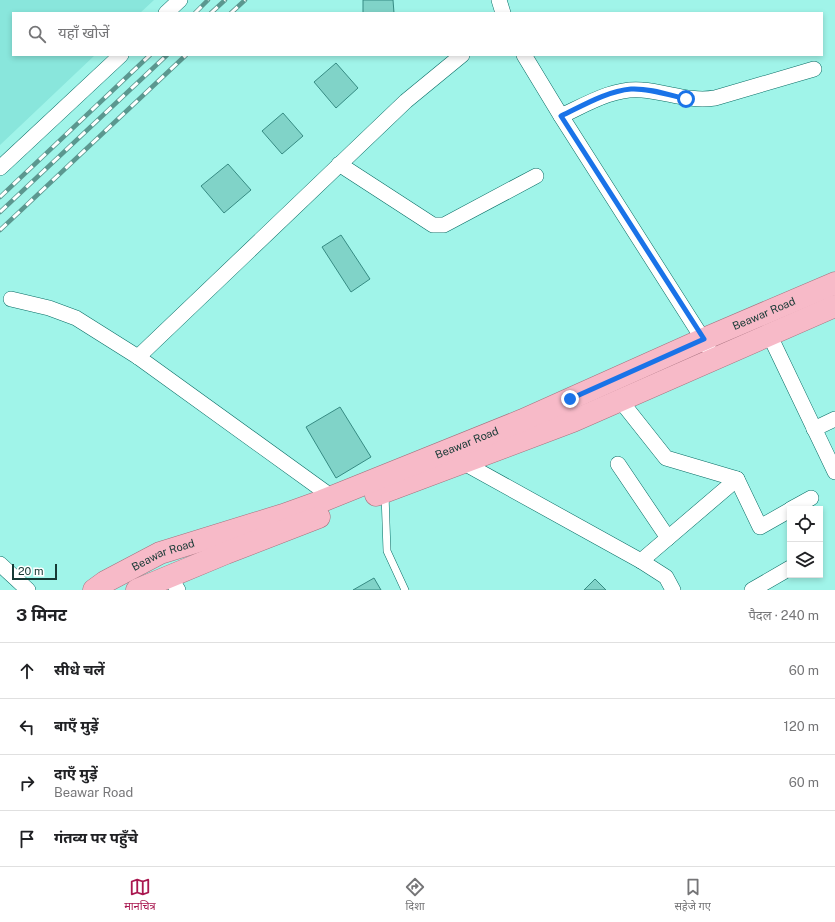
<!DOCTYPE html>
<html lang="hi">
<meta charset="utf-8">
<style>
body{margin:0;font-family:"Public Sans","Noto Sans Devanagari",sans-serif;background:#f2f2f2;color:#202124}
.controls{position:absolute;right:12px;bottom:12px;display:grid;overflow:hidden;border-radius:0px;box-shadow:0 2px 6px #0003}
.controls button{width:36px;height:36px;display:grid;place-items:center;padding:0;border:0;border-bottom:1px solid #e0e0e0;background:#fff;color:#202124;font:20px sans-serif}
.scale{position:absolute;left:12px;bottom:10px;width:45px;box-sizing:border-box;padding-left:4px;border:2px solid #163935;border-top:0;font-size:11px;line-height:14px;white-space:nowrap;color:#163935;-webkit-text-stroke:3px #fff;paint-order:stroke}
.stop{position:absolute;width:12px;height:12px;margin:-9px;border:3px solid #1a73e8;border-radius:50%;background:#fff}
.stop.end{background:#1a73e8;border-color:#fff;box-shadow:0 1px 4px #0008}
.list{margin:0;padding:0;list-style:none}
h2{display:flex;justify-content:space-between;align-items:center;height:52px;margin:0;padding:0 16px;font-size:17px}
h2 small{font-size:13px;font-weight:400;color:#757577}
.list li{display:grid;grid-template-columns:26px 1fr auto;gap:12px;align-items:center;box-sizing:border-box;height:56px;padding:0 16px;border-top:1px solid #e0e0e0}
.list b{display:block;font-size:15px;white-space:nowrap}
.list p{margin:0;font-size:13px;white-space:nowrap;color:#757577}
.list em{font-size:13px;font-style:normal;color:#757577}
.icon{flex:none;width:22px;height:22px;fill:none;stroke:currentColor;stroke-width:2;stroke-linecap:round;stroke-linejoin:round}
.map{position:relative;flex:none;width:835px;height:590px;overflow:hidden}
.search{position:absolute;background:#fff;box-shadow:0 2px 6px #0003;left:12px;right:12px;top:12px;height:44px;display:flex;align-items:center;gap:10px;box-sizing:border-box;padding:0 14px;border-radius:0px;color:#757577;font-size:15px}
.sheet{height:276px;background:#fff}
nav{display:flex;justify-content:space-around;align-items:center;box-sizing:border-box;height:56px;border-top:1px solid #e0e0e0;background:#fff;font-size:11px;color:#757577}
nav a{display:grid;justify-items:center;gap:2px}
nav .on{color:#a9174f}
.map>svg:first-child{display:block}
.built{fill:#89e6dc}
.building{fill:#80d3c8;stroke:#368b83}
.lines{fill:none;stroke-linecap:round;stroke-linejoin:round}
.lane-casing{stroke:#066c64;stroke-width:8}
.street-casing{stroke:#066c64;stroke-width:16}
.primary-casing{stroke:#a46f7c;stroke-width:23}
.lane{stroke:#fff;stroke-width:7}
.street{stroke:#fff;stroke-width:15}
.primary{stroke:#f7bac8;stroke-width:22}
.rail-casing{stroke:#5b978f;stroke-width:4.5}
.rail{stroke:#fff;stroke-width:3;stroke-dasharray:9;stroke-linecap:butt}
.route{stroke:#1a73e8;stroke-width:5}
.labels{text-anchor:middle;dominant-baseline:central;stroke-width:3.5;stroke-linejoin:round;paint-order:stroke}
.street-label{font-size:11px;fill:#163935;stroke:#fff}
</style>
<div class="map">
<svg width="835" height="590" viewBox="0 0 835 590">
<rect width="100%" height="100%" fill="#a0f4e9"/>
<path class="built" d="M0,0h154l-14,13h-127v42h82l-95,90z"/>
<g class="building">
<path d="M363,0h30l1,13h-31z"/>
<path d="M336,63l22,25 -22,20 -22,-26z"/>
<path d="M283,113l20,23 -21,18 -20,-23z"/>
<path d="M228,164l23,26 -27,23 -23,-27z"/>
<path d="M341,235l29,44 -19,13 -29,-45z"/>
<path d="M340,407l31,50 -35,21 -30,-51z"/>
<path d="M374,578l7,12h-28z"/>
<path d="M595,579l11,11h-22z"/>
</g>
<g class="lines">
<defs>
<path id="lane" d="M385,494l2,57 18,39"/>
<g id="street">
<path d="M499,0l4,13"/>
<path d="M166,13l14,-13"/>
<path d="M524,55l37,61 147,231"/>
<path d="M561,116c24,-11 53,-29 81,-26 26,2 47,12 73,8l99,-29"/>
<path d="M339,164l94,61h11l92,-49"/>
<path d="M0,168l121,-113"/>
<path d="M11,299l38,9 27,10 62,39 194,140"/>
<path d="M769,334l66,138"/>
<path d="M138,357l268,-256 56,-46"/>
<path d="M620,400l46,58 71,21 -96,82"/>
<path d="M814,429l21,-10"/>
<path d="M459,457l5,6 177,98 25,16 7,13"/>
<path d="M618,464l50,74"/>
<path d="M737,479l23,48 30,-17"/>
<path d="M791,509l20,-11"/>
<path d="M0,564l28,26"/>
<path d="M169,575l9,15"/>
<path d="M752,590l38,-22"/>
</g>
<g id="primary">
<path d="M376,495l197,-74 262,-115"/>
<path id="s1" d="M94,590l11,-8 55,-29 123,-38 39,-14 201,-81 181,-81 131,-56"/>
<path d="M137,590l89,-37 93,-36"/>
</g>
</defs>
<use href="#lane" class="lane-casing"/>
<use href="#street" class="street-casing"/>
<use href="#primary" class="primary-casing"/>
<use href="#lane" class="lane"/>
<use href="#street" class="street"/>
<use href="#primary" class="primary"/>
<defs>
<g id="rail">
<path d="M195,13l13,-13"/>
<path d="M211,13l14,-13"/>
<path d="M231,13l14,-13"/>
<path d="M0,197l150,-142"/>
<path d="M0,212l167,-157"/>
<path d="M0,230l186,-175"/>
</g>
</defs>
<use href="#rail" class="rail-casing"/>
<use href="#rail" class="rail"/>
</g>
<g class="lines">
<path class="route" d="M570,399l134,-60 -143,-223c21,-10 46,-25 70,-27 18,-1 38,6 55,10"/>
</g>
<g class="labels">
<g class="street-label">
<text stroke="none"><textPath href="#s1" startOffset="726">Beawar Road</textPath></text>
<text stroke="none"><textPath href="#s1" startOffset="402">Beawar Road</textPath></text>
<text stroke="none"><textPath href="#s1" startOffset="78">Beawar Road</textPath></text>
</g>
</g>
</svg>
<div class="controls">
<button><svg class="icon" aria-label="locate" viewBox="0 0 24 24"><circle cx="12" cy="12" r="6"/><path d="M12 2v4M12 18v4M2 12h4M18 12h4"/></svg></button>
<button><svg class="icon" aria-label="layers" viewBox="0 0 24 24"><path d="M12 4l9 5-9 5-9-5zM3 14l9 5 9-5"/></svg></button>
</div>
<div class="scale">20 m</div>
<div class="stop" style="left:686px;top:99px"></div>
<div class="stop end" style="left:570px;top:399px"></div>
<div class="search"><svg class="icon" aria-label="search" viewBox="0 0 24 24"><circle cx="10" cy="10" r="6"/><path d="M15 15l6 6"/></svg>यहाँ खोजें</div>
</div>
<section class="sheet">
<h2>3 मिनट<small>पैदल · 240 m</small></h2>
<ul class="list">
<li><svg class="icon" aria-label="ahead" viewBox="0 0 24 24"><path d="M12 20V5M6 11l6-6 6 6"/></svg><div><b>सीधे चलें</b></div><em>60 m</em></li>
<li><svg class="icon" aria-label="left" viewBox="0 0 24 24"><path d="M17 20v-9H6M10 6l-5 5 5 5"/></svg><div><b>बाएँ मुड़ें</b></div><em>120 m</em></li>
<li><svg class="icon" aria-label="right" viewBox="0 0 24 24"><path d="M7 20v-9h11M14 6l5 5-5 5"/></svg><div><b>दाएँ मुड़ें</b><p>Beawar Road</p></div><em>60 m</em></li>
<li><svg class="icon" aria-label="arrive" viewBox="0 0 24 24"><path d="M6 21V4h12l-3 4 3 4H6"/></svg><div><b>गंतव्य पर पहुँचे</b></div></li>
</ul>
</section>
<nav>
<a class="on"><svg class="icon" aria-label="map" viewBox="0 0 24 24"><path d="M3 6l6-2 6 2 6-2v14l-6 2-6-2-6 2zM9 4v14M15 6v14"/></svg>मानचित्र</a>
<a><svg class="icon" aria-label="directions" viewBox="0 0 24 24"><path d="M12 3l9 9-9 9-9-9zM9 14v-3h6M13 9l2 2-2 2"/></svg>दिशा</a>
<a><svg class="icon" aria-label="saved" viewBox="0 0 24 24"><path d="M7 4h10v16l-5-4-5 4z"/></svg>सहेजे गए</a>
</nav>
